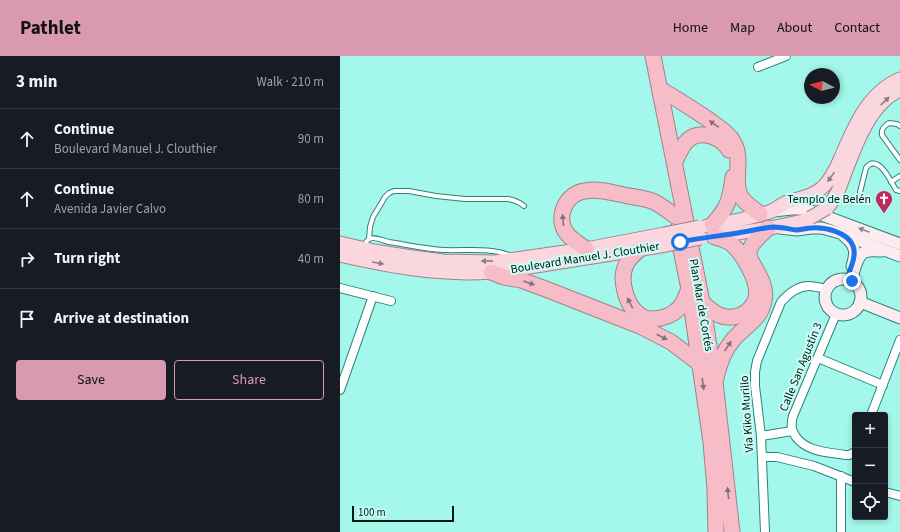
<!DOCTYPE html>
<meta charset="utf-8">
<style>
body{margin:0;font-family:"Source Sans 3",sans-serif;background:#242831;color:#f1f3f6}
.controls{position:absolute;right:12px;bottom:12px;display:grid;overflow:hidden;border-radius:4px;box-shadow:0 2px 6px #0003}
.controls button{width:36px;height:36px;display:grid;place-items:center;padding:0;border:0;border-bottom:1px solid #363941;background:#171b24;color:#f1f3f6;font:20px sans-serif}
.compass{position:absolute;left:464px;top:12px;width:36px;height:36px;border-radius:50%;background:#171b24;box-shadow:0 2px 6px #0003;rotate:277deg}
.scale{position:absolute;left:12px;bottom:10px;width:102px;box-sizing:border-box;padding-left:4px;border:2px solid #001512;border-top:0;font-size:11px;line-height:14px;white-space:nowrap;color:#001512;-webkit-text-stroke:3px #cdfdf6;paint-order:stroke}
.stop{position:absolute;width:12px;height:12px;margin:-9px;border:3px solid #1a73e8;border-radius:50%;background:#fff}
.stop.end{background:#1a73e8;border-color:#fff;box-shadow:0 1px 4px #0008}
.list{margin:0;padding:0;list-style:none}
h2{display:flex;justify-content:space-between;align-items:center;height:52px;margin:0;padding:0 16px;font-size:17px}
h2 small{font-size:13px;font-weight:400;color:#9ea1a6}
.list li{display:grid;grid-template-columns:26px 1fr auto;gap:12px;align-items:center;box-sizing:border-box;height:60px;padding:0 16px;border-top:1px solid #363941}
.list b{display:block;font-size:15px;white-space:nowrap}
.list p{margin:0;font-size:13px;white-space:nowrap;color:#9ea1a6}
.list em{font-size:13px;font-style:normal;color:#9ea1a6}
.actions{display:flex;gap:8px;padding:12px 16px}
.actions a{flex:1;padding:9px 0;border:1px solid #d899b1;border-radius:4px;text-align:center;font-size:14px;color:#d899b1}
.actions .main{background:#d899b1;color:#111}
.icon{flex:none;width:22px;height:22px;fill:none;stroke:currentColor;stroke-width:2;stroke-linecap:round;stroke-linejoin:round}
.map{position:relative;flex:none;width:560px;height:476px;overflow:hidden}
header{display:flex;align-items:center;gap:24px;box-sizing:border-box;height:56px;padding:0 20px;background:#d899b1;color:#111}
header strong{font-size:19px}
nav{display:flex;gap:22px;margin-inline-start:auto;font-size:14px}
main{display:flex}
aside{flex:1;background:#171b24}
.map>svg:first-child{display:block}
.lines{fill:none;stroke-linecap:round;stroke-linejoin:round}
.lane-casing{stroke:#2b8379;stroke-width:6}
.street-casing{stroke:#2b8379;stroke-width:10}
.secondary-casing{stroke:#2b8379;stroke-width:13}
.primary-casing{stroke:#a08289;stroke-width:15}
.highway-casing{stroke:#a08289;stroke-width:17}
.lane{stroke:#fff;stroke-width:4}
.street{stroke:#fff;stroke-width:8}
.secondary{stroke:#fcebef;stroke-width:11}
.primary{stroke:#fad7df;stroke-width:13}
.highway{stroke:#f6bdc9;stroke-width:15}
.primary-bridge-casing{stroke:#a08289;stroke-width:15;stroke-linecap:butt}
.primary-bridge{stroke:#fad7df;stroke-width:13}
.oneway{fill:#8a8083}
.oneway2{fill:#877177}
.oneway3{fill:#8b8b8c}
.route{stroke:#1a73e8;stroke-width:5}
.labels{text-anchor:middle;dominant-baseline:central;stroke-width:4;stroke-linejoin:round;paint-order:stroke}
.poi-label{font-size:12px;fill:#001512;stroke:#cdfdf6;text-anchor:end}
.street-label{font-size:12px;fill:#001512;stroke:#cdfdf6}
</style>
<header>
<strong>Pathlet</strong>
<nav><a>Home</a><a>Map</a><a>About</a><a>Contact</a></nav>
</header>
<main>
<aside>
<h2>3 min<small>Walk · 210 m</small></h2>
<ul class="list">
<li><svg class="icon" aria-label="ahead" viewBox="0 0 24 24"><path d="M12 20V5M6 11l6-6 6 6"/></svg><div><b>Continue</b><p>Boulevard Manuel J. Clouthier</p></div><em>90 m</em></li>
<li><svg class="icon" aria-label="ahead" viewBox="0 0 24 24"><path d="M12 20V5M6 11l6-6 6 6"/></svg><div><b>Continue</b><p>Avenida Javier Calvo</p></div><em>80 m</em></li>
<li><svg class="icon" aria-label="right" viewBox="0 0 24 24"><path d="M7 20v-9h11M14 6l5 5-5 5"/></svg><div><b>Turn right</b></div><em>40 m</em></li>
<li><svg class="icon" aria-label="arrive" viewBox="0 0 24 24"><path d="M6 21V4h12l-3 4 3 4H6"/></svg><div><b>Arrive at destination</b></div></li>
</ul>
<div class="actions"><a class="main">Save</a><a>Share</a></div>
</aside>
<div class="map">
<svg width="560" height="476" viewBox="0 0 560 476">
<rect width="100%" height="100%" fill="#a3f7eb"/>
<g class="lines">
<defs>
<g id="lane">
<path d="M560,70l-3,-2 -8,-1c-5,3 -8,6 -7,12l18,25"/>
<path d="M551,126l9,-6"/>
<path d="M520,136l6,-24c12,-16 25,14 30,22l4,1"/>
<path d="M29,183l1,-12 3,-10 12,-20 4,-4 5,-2h15l27,5 29,3h43c6,1 11,3 16,7"/>
<path d="M24,190c1,-2 3,-6 5,-7 3,-3 16,2 20,3 19,3 37,7 55,8 20,1 48,-3 67,6"/>
</g>
<g id="street">
<path d="M418,11l28,-11"/>
<path d="M0,232l51,13"/>
<path d="M496,258l-43,102c-1,4 -2,8 -1,13 1,3 2,5 4,8 11,15 32,15 49,18h4l6,-3"/>
<path d="M478,302l65,27"/>
<path d="M0,334l33,-94"/>
<path d="M531,359l29,-75"/>
<path d="M421,380l31,-5"/>
<path d="M422,401h15l37,9 41,16"/>
<path d="M501,420v56"/>
<path d="M545,436l15,4"/>
<path d="M425,476l-4,-96 -6,-50v-14l2,-11 24,-59c7,-8 17,-16 28,-16 6,0 11,2 17,3"/>
</g>
<g id="secondary">
<path d="M433,155l19,-2h14l94,35"/>
<path d="M440,172l17,2 14,-2h11l18,5 60,23"/>
<path d="M504,180c11,9 13,15 8,30"/>
<circle cx="503" cy="241" r="18"/>
<path d="M512,225c1,-8 5,-26 13,-29 5,-2 12,-1 17,-1"/>
<path d="M520,246l40,16"/>
</g>
<g id="primary">
<path d="M487,152c10,-11 14,-24 19,-38 10,-25 20,-54 41,-72 4,-3 9,-6 13,-9"/>
<path d="M367,170c21,-3 42,-8 62,-14 7,-2 12,-8 19,-10 14,-5 25,-5 36,-16 9,-9 13,-20 18,-31 13,-30 26,-62 58,-76"/>
<path d="M373,181l62,-10 28,-6 7,-3"/>
<path d="M0,187l34,8 38,6 31,4 52,1 91,-13 78,-15"/>
<path d="M0,199c49,11 100,21 151,17 19,-1 38,-5 57,-8 39,-6 78,-12 118,-19"/>
</g>
<g id="highway">
<path d="M313,0l49,246 13,80 17,150"/>
<path d="M320,33c17,10 33,20 49,31 9,7 20,13 25,23 9,17 -1,38 6,52 3,7 14,14 20,19"/>
<path d="M335,105c4,-7 7,-16 13,-21 13,-11 34,-3 41,10"/>
<path d="M372,169c16,-17 18,-25 21,-48"/>
<path d="M337,174l12,59 22,153 4,47 1,43"/>
<path d="M246,193c-7,-5 -16,-10 -21,-18 -9,-16 2,-38 20,-40 13,-3 29,2 43,5 7,1 14,2 21,4 10,3 18,10 26,16"/>
<path d="M300,193c-5,4 -10,8 -13,14 -9,15 -1,46 16,54 5,3 11,2 18,1 9,-2 17,-7 22,-15 2,-4 4,-10 6,-14"/>
<path d="M151,216l13,5 17,3 22,8 97,38 31,16 29,22"/>
<path d="M362,246c5,5 11,10 17,13 15,6 32,-1 37,-17 4,-16 -14,-47 -27,-56 -4,-2 -10,-4 -14,-5"/>
<path d="M376,322c3,-14 7,-26 16,-37 11,-14 29,-21 32,-40 3,-13 -4,-24 -10,-35 -2,-3 -4,-7 -5,-11 0,-5 3,-11 6,-14 4,-5 9,-9 13,-13"/>
</g>
</defs>
<use href="#lane" class="lane-casing"/>
<use href="#street" class="street-casing"/>
<use href="#secondary" class="secondary-casing"/>
<use href="#primary" class="primary-casing"/>
<use href="#highway" class="highway-casing"/>
<use href="#lane" class="lane"/>
<use href="#street" class="street"/>
<use href="#secondary" class="secondary"/>
<use href="#primary" class="primary"/>
<use href="#highway" class="highway"/>
<defs>
<g id="primary-bridge">
<path d="M470,162l17,-10"/>
<path d="M324,178l35,-7"/>
<path d="M326,189l35,-7"/>
</g>
</defs>
<use href="#primary-bridge" class="primary-bridge-casing"/>
<use href="#primary-bridge" class="primary-bridge"/>
</g>
<defs><path id="oneway-solid" d="M-6-.8H1V-3.2L6.5 0L1 3.2V.8H-6Z"/></defs>
<g class="oneway">
<use href="#oneway-solid" transform="translate(545 45) rotate(-44)"/>
<use href="#oneway-solid" transform="translate(491 121) rotate(125)"/>
<use href="#oneway-solid" transform="translate(147 205) rotate(-179)"/>
<use href="#oneway-solid" transform="translate(38 207) rotate(10)"/>
</g>
<g class="oneway2">
<use href="#oneway-solid" transform="translate(374 68) rotate(-145)"/>
<use href="#oneway-solid" transform="translate(223 164) rotate(-95)"/>
<use href="#oneway-solid" transform="translate(189 227) rotate(19)"/>
<use href="#oneway-solid" transform="translate(290 247) rotate(-118)"/>
<use href="#oneway-solid" transform="translate(322 281) rotate(28)"/>
<use href="#oneway-solid" transform="translate(388 290) rotate(-56)"/>
<use href="#oneway-solid" transform="translate(363 328) rotate(82)"/>
<use href="#oneway-solid" transform="translate(388 437) rotate(-96)"/>
</g>
<use class="oneway3" href="#oneway-solid" transform="translate(524 174) rotate(-159)"/>
<g class="lines">
<path class="route" d="M340,186c19,-4 39,-6 58,-9 12,-2 24,-5 36,-6 7,0 15,2 22,3 5,0 10,-2 15,-2 14,-1 37,4 42,18 4,10 -3,23 -6,32l5,3"/>
</g>
<defs>
<symbol id="church-pin" viewBox="-11 -11 22 30"><path d="M0 17L-7.5 6A9.5 9.5 0 1 1 7.5 6Z" fill="#ba2c5d" stroke="#cdfdf6"/><path d="M-1.2-6h2.4v3.5h3.3v2.4h-3.3V6h-2.4V-.1h-3.3v-2.4h3.3Z" fill="#fff"/></symbol>
</defs>
<g fill-rule="evenodd">
<use href="#church-pin" x="534" y="133" width="20" height="27"/>
</g>
<g class="labels">
<g class="poi-label">
<text x="531" y="143">Templo de Belén</text>
</g>
<g class="street-label">
<text transform="translate(245 202) rotate(-9)">Boulevard Manuel J. Clouthier</text>
<text transform="translate(361 249) rotate(80)">Plan Mar de Cortés</text>
<text transform="translate(461 311) rotate(-68)">Calle San Agustín 3</text>
<text transform="translate(407 358) rotate(-94)">Vía Kiko Murillo</text>
</g>
</g>
</svg>
<div class="controls">
<button>+</button>
<button>−</button>
<button><svg class="icon" aria-label="locate" viewBox="0 0 24 24"><circle cx="12" cy="12" r="6"/><path d="M12 2v4M12 18v4M2 12h4M18 12h4"/></svg></button>
</div>
<svg class="compass" viewBox="-18 -18 36 36"><path d="M0-13l5 13h-10z" fill="#e53935"/><path d="M0 13l5-13h-10z" fill="#9ea1a6"/></svg>
<div class="scale">100 m</div>
<div class="stop" style="left:340px;top:186px"></div>
<div class="stop end" style="left:512px;top:225px"></div>
</div>
</main>
